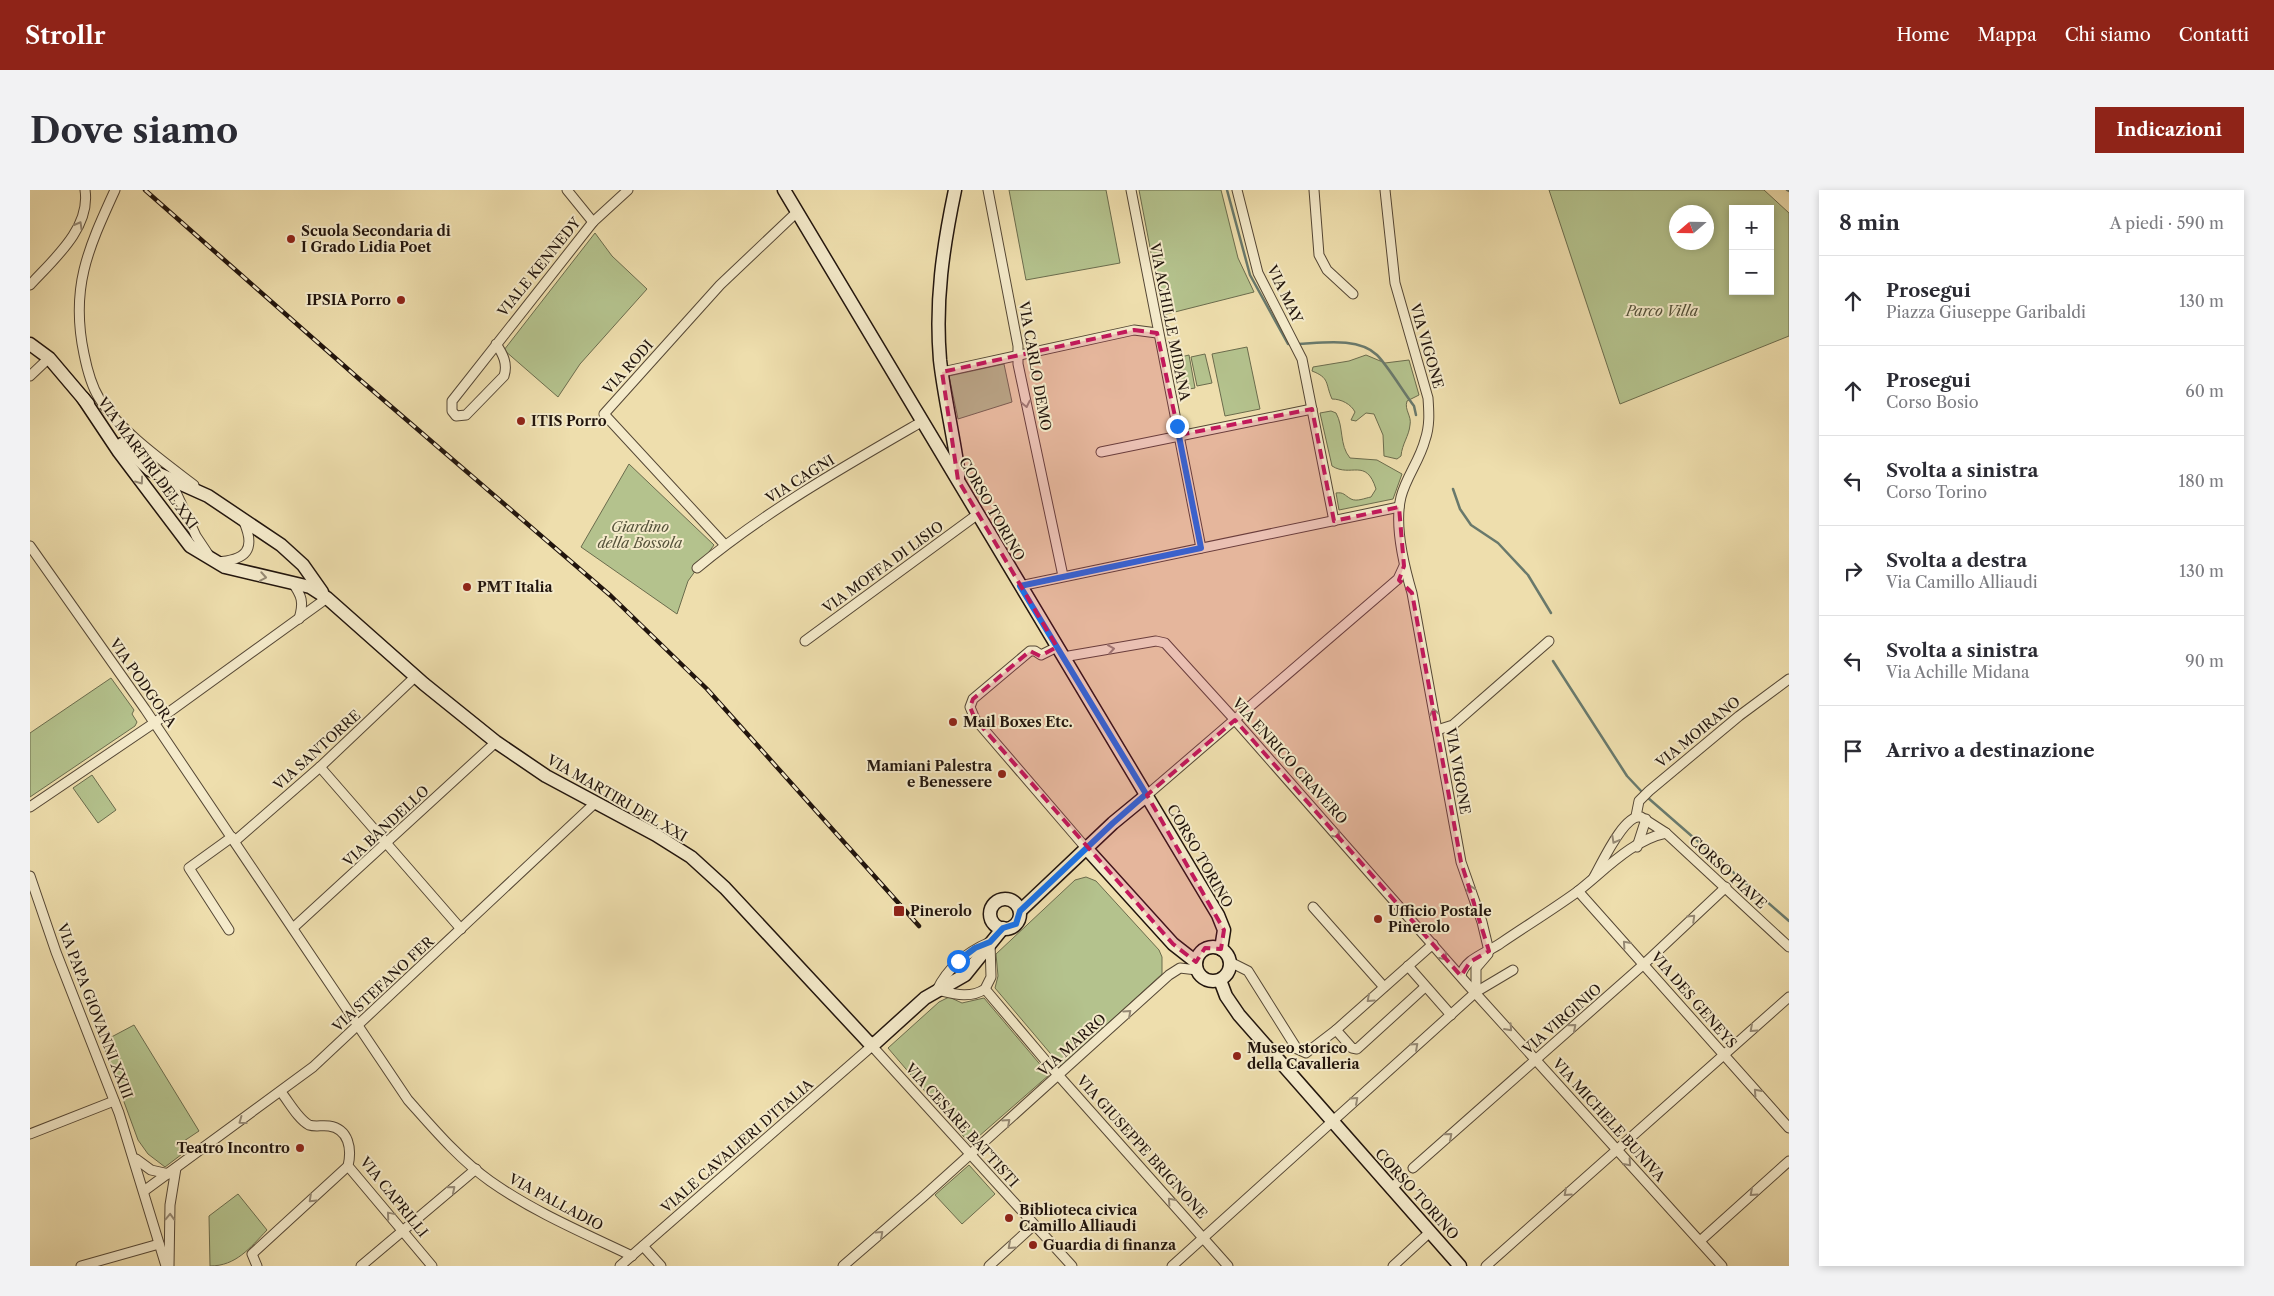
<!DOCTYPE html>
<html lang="it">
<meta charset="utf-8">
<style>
body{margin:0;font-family:"Libre Caslon Text",serif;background:#f2f2f3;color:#2b2b33}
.controls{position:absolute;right:15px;top:15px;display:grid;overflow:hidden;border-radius:0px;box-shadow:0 2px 8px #0003}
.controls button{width:45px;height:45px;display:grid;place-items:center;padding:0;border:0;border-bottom:1px solid #e1e1e2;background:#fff;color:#2b2b33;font:25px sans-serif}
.compass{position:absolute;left:1639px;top:15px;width:45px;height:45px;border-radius:50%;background:#fff;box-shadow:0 2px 8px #0003;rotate:250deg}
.stop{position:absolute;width:15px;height:15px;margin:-11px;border:4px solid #1a73e8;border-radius:50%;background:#fff}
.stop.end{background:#1a73e8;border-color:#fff;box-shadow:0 1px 5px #0008}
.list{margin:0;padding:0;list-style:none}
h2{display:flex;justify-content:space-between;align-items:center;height:65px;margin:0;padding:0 20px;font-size:21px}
h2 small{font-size:16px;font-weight:400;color:#7c7c81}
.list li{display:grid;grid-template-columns:32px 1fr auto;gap:15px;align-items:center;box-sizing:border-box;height:90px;padding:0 20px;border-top:1px solid #e1e1e2}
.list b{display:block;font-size:19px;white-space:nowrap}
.list p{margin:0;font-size:16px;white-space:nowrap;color:#7c7c81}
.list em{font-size:16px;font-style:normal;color:#7c7c81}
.icon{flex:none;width:28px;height:28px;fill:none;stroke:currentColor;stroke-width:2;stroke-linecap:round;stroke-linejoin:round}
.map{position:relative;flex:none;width:1759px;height:1076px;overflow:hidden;border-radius:0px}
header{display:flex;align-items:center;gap:30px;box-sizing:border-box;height:70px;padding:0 25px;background:#8f2418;color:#fff}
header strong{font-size:24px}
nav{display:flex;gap:28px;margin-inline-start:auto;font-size:18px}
.intro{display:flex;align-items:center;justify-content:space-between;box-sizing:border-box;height:120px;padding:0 30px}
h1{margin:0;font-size:35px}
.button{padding:12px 22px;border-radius:0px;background:#8f2418;color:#fff;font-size:18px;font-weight:700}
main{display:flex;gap:30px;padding:0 30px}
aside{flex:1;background:#fff;border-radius:0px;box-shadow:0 2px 8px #0003}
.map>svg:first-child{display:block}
.green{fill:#b4c28d;stroke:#6b6c4d;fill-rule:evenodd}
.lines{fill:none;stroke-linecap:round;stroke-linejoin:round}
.stream{stroke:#69796c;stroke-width:2.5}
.street-tunnel{stroke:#c5b68d;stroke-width:9;stroke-dasharray:9 4.5;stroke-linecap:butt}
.street-casing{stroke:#554735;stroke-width:11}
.secondary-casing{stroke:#22150d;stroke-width:15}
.street{stroke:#f4eaca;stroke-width:9}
.secondary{stroke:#f4eaca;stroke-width:12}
.rail-casing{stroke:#22150d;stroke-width:4.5}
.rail{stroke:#f4eaca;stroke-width:2.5;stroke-dasharray:8;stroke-linecap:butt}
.oneway{stroke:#968a75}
.route{stroke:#1a73e8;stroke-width:6}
.marked{fill:#c2185b;fill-opacity:0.2;stroke:#c2185b;stroke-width:4;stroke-dasharray:10 6;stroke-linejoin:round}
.poi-dot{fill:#8f2418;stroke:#f4eaca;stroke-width:2}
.labels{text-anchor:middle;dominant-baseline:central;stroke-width:4;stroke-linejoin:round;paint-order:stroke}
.poi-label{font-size:14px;font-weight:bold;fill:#22150d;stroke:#f4eaca;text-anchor:start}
.street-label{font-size:14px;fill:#22150d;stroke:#f4eaca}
.park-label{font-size:14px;font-style:italic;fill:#55523a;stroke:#f4eaca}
</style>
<header>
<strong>Strollr</strong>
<nav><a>Home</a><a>Mappa</a><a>Chi siamo</a><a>Contatti</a></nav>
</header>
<div class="intro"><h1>Dove siamo</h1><a class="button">Indicazioni</a></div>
<main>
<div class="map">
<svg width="1759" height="1076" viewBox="0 0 1759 1076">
<rect width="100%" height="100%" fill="#eedead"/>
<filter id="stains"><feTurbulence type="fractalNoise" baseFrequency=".004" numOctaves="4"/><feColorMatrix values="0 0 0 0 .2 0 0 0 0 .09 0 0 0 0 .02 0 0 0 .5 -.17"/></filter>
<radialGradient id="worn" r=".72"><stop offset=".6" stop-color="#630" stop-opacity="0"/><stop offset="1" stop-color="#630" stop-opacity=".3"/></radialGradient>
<g class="green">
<path d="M979,0h97l14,73 -94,17z"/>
<path d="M1109,0h82l17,68 16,34 -91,23z"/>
<path d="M1519,0h215l25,23v123l-169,68zM1703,19h37v82h-37zM1646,22h30v30h-30z"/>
<path d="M565,43l17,23 35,33 -67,75 -22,33 -54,-47z"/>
<path d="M1217,157l13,62 -35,7 -13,-62z"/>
<path d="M1175,164l7,29 -15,3 -6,-29z"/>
<path d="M1159,165l6,33 -12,2 -6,-32z"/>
<path d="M1336,165l19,8 24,-3 10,35 -12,6c-3,9 5,15 3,24 -1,11 -8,19 -9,31l-4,3 -13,-3 -1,-21 -9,-21 -8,-1 -10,8 -5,-1 4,-8c-4,-8 -14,-13 -23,-13 -7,-16 -2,-21 -20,-28l1,-4 36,-6z"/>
<path d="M974,174l8,38 -54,17 -9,-43z"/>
<path d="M1301,221l5,2c8,14 3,32 14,45l27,2 25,14 -9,25 -54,11 -3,-17c8,-1 8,2 15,6 6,3 14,-1 20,-2l5,-8c-10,-32 -25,-11 -44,-23l-12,-53z"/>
<path d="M599,274l85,81 -26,36 -11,33 -96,-67z"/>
<path d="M81,488l23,32 -2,4 5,8 -2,4 -105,71v-64z"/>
<path d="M62,585l24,35 -18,13 -25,-35z"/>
<path d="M1056,687l10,4 63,69 3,7v17l-101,92 -66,-78 3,-12 -2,-22 79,-74z"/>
<path d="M919,807l13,6 22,-5 65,77 -79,69 -82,-96 51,-46z"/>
<path d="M104,835l65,106 -15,10 6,7 -25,19 -17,-13 -10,-14 -36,-98z"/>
<path d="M939,975l26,29 -33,30 -27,-29z"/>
<path d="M208,1004l29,36c-17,18 -31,36 -57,36l-1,-50z"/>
</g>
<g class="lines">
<g class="stream">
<path d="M1197,0l23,85 38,69h5"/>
<path d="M1757,0l2,1"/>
<path d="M1268,154c24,-1 60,-7 79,11 11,11 27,38 37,51l2,9"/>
<path d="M1423,299l7,20 11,16 27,18 30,32 23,38"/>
<path d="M1523,471l74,115 16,17"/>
<path d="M1617,607l142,124"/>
</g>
<path class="street-tunnel" d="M1370,990l13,-12"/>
<defs>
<g id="street">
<path d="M85,0c-27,59 -45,98 -31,164 3,15 7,31 15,44 20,32 65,64 95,87"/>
<path d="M537,0l26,32"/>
<path d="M958,0l30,156v18l45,212"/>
<path d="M1101,0l70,358"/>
<path d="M1207,0l21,83 44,86 32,162"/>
<path d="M1284,0l5,65 8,15 26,24"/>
<path d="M1355,0l10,93 33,115c1,14 2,28 -3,42 -5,20 -19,37 -24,57 -7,28 3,69 11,96l49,269 21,60 7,29"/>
<path d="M0,95c23,-25 61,-57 55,-95"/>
<path d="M466,154c7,10 12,20 8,32l-38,39 -10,1 -4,-5v-10l141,-179 35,-32"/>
<path d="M912,182l192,-42 23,3"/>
<path d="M0,186l19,-18"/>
<path d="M1071,262l211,-43"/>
<path d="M139,287l27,59 12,18"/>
<path d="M695,355l-121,-131 116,-129 77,-73"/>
<path d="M0,356l115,163 263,391c25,28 51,59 82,81 44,31 94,52 142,75"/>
<path d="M187,372c29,-2 39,-12 27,-40"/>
<path d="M667,378c70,-58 148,-102 226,-147"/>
<path d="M262,392c10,14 12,20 7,37"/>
<path d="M990,396l379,-79"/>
<path d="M775,451l173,-127"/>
<path d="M1027,457l-16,8 -6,-4h-5l-57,48 -3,8 5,12 111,129"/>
<path d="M1033,467l93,-16 9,2 70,77 233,265 254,281"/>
<path d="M1407,540l16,-5 96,-84"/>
<path d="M290,577l141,162"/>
<path d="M1117,605l251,-216 6,-13"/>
<path d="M0,617l124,-84 173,-125"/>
<path d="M1606,626l3,-15 10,-10 90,-75 50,-37"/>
<path d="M205,651l85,-74 96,-91"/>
<path d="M1607,657l9,-28"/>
<path d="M0,686l26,76 63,161 47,153"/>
<path d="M1564,687c8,-14 30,-63 47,-60l25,16 123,114"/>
<path d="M1548,701l211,237"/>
<path d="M1283,717l71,80"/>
<path d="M263,738l203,-186"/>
<path d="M199,740l-40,-62 43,-31"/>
<path d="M960,752l1,35 -6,12c-15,10 -31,5 -48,1 11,-23 30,-38 53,-48z"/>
<path d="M1200,772l18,9 49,78 9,4 30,-23 97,-86"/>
<path d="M1378,776l43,49"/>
<path d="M1431,786c3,-17 26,-23 40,-33 25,-17 51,-33 76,-51 27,-21 55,-52 89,-59"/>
<path d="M955,799l66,78 177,199"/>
<path d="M1446,802v-24l12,-14"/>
<path d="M1306,840l16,18 5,1 68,-62"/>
<path d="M251,902c8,10 17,27 28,33 6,2 13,0 20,1 20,3 23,23 19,40l84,100"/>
<path d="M0,944l84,-33"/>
<path d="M106,969l15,11 18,4"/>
<path d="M1383,978l231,-204 82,-77"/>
<path d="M1361,999l9,-9"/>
<path d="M114,1001l169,-124 282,-264"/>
<path d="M1670,1051l89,-80"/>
<path d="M613,1056l18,20"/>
<path d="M51,1076l78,-22"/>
<path d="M139,1076l1,-61 6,-37"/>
<path d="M227,1076l-5,-12 96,-88"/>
<path d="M331,1076l115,-97"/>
<path d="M590,1076l252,-220 200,220"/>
<path d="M813,1076l81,-70 245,-221 11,-7 17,2"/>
<path d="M959,1076l45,-41"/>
<path d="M1142,1076l304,-274 37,-22"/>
<path d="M1363,1076l37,-34"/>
<path d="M1456,1076l303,-269"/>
</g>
<g id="secondary">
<path d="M754,0l434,725 6,15 -3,19"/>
<path d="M925,0c-12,57 -20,111 -15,170 4,36 13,73 18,109v10"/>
<path d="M0,154l19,14 39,46"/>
<path d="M53,208l36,54 71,94 35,21 85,20 17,11 97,86 72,58 50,34 110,59 35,22 34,31 147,158 53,-48 40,-23 38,-47"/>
<path d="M92,254l28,26 58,26 73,49 22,20 19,27"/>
<path d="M1056,658l87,96 23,18"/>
<circle cx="975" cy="724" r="15"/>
<path d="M990,721l93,-88 34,-28"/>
<circle cx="1183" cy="774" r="17"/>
<path d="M1190,790l6,16 13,19 221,251"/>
</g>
</defs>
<use href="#street" class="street-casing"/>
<use href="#secondary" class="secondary-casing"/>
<use href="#street" class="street"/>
<use href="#secondary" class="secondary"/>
<defs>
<path id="rail" d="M115,0l213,188 253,218 96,93 212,237"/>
</defs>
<use href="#rail" class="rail-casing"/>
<use href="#rail" class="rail"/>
</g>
<defs><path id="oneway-chevron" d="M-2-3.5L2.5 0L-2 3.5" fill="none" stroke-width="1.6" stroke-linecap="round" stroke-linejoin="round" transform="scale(1.25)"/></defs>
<g class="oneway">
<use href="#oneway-chevron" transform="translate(49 35) rotate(-60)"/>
<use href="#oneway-chevron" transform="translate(996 214) rotate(78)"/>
<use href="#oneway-chevron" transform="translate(110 291) rotate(54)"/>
<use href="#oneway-chevron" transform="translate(233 387) rotate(10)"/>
<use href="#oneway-chevron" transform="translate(1081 459) rotate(-9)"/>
<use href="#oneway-chevron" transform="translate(1404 522) rotate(-100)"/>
<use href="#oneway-chevron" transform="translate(1307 645) rotate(49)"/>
<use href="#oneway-chevron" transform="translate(1585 650) rotate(119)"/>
<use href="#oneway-chevron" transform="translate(1440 698) rotate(-109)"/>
<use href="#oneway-chevron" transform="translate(1662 728) rotate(-44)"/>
<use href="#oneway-chevron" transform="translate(1596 754) rotate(-132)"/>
<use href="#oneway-chevron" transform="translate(1414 767) rotate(49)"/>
<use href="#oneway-chevron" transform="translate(1340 809) rotate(138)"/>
<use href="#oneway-chevron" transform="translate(1098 823) rotate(-42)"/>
<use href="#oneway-chevron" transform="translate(1543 837) rotate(-41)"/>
<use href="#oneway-chevron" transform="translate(1479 838) rotate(48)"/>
<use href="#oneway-chevron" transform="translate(1723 839) rotate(138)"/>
<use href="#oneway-chevron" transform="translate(1385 856) rotate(-42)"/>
<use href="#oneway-chevron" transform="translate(1727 902) rotate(-132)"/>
<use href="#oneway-chevron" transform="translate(1325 910) rotate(-42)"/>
<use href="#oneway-chevron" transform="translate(212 931) rotate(144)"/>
<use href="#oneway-chevron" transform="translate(977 932) rotate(-42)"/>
<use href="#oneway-chevron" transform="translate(1419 946) rotate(-41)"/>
<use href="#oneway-chevron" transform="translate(1598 973) rotate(48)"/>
<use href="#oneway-chevron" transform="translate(422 999) rotate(-40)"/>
<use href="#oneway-chevron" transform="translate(1537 1003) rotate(138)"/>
<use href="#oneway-chevron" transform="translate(1723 1003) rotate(138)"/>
<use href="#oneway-chevron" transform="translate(282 1009) rotate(137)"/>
<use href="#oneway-chevron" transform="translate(1141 1011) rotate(-132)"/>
<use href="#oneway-chevron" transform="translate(360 1025) rotate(-130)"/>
<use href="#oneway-chevron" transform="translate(140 1027) rotate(-88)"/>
<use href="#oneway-chevron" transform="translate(850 1044) rotate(-42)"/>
<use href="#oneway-chevron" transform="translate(981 1056) rotate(138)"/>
</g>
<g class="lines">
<path class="route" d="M928,771l17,-13 15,-6 13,-14 13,-4 4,-13 93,-88 33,-29 -126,-208 181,-38 -24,-122"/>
</g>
<path class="marked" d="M1104,140l23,3 22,102 133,-26 22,112 65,-14 5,59 -5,14 13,13 49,269 28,89 -19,11 -9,14 -226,-256 -88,75 77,135 -3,19 -16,-1 -9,14 -23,-18 -198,-225 -5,-12 3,-8 57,-48 10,5 17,-9 -99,-167 -16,-108z"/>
<g class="poi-dot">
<circle cx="261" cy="49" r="5"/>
<circle cx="371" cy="110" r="5"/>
<circle cx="491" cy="231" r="5"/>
<circle cx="437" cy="397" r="5"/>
<circle cx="923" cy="532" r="5"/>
<circle cx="972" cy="584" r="5"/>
<rect x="863" y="715" width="12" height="12" rx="2.5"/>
<circle cx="1348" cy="729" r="5"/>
<circle cx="1207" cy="866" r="5"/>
<circle cx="270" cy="958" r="5"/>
<circle cx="979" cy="1028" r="5"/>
<circle cx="1003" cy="1055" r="5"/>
</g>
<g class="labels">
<g class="poi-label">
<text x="271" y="41">Scuola Secondaria di<tspan x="271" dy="16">I Grado Lidia Poet</tspan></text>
<text x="361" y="110" text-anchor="end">IPSIA Porro</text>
<text x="501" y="231">ITIS Porro</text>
<text x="447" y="397">PMT Italia</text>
<text x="933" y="532">Mail Boxes Etc.</text>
<text x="962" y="576" text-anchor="end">Mamiani Palestra<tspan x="962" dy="16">e Benessere</tspan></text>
<text x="880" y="721">Pinerolo</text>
<text x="1358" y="721">Ufficio Postale<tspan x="1358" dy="16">Pinerolo</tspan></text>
<text x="1217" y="858">Museo storico<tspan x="1217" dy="16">della Cavalleria</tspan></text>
<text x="260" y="958" text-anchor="end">Teatro Incontro</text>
<text x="989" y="1020">Biblioteca civica<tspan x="989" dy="16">Camillo Alliaudi</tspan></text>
<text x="1013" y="1055">Guardia di finanza</text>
</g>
<g class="street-label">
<text transform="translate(509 77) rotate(-51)">VIALE KENNEDY</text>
<text transform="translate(1255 104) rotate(64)">VIA MAY</text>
<text transform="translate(1140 132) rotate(79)">VIA ACHILLE MIDANA</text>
<text transform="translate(1397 156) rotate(74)">VIA VIGONE</text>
<text transform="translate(1005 176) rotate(80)">VIA CARLO DEMO</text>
<text transform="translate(598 177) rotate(-48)">VIA RODI</text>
<text transform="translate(118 273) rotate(54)">VIA MARTIRI DEL XXI</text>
<text transform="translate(770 289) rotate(-32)">VIA CAGNI</text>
<text transform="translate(962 319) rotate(60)">CORSO TORINO</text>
<text transform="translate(853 377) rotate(-36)">VIA MOFFA DI LISIO</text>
<text transform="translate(113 493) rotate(55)">VIA PODGORA</text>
<text transform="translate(1668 542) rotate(-39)">VIA MOIRANO</text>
<text transform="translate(287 560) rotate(-42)">VIA SANTORRE</text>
<text transform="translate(1260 571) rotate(48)">VIA ENRICO CRAVERO</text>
<text transform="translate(1428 581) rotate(80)">VIA VIGONE</text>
<text transform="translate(587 608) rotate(30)">VIA MARTIRI DEL XXI</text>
<text transform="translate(356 636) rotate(-43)">VIA BANDELLO</text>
<text transform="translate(1170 666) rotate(60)">CORSO TORINO</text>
<text transform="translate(1698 682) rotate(43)">CORSO PIAVE</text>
<text transform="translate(353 794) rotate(-43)">VIA STEFANO FER</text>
<text transform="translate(1664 810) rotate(49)">VIA DES GENEYS</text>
<text transform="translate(65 821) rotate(69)">VIA PAPA GIOVANNI XXIII</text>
<text transform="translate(1532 829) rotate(-41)">VIA VIRGINIO</text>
<text transform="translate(1042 855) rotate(-42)">VIA MARRO</text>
<text transform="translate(1579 930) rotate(48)">VIA MICHELE BUNIVA</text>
<text transform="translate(932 935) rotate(48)">VIA CESARE BATTISTI</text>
<text transform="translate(707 956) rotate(-41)">VIALE CAVALIERI D'ITALIA</text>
<text transform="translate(1112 957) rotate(48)">VIA GIUSEPPE BRIGNONE</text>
<text transform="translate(1387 1004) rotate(48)">CORSO TORINO</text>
<text transform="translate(364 1007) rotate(51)">VIA CAPRILLI</text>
<text transform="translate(526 1012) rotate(28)">VIA PALLADIO</text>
</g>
<g class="park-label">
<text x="1632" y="121">Parco Villa</text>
<text x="610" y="337">Giardino<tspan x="610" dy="16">della Bossola</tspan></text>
</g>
</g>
<rect width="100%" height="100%" filter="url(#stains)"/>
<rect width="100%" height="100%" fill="url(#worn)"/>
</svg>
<div class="controls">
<button>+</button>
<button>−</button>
</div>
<svg class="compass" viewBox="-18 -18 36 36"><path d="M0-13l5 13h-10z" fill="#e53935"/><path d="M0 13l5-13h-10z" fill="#7c7c81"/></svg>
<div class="stop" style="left:928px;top:771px"></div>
<div class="stop end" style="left:1147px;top:236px"></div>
</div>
<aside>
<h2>8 min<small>A piedi · 590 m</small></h2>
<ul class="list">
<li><svg class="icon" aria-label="ahead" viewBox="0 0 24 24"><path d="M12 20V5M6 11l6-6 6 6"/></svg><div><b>Prosegui</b><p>Piazza Giuseppe Garibaldi</p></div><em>130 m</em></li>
<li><svg class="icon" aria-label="ahead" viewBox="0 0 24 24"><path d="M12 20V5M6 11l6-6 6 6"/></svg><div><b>Prosegui</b><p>Corso Bosio</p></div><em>60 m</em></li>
<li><svg class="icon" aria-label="left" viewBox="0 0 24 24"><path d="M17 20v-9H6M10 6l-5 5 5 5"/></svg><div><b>Svolta a sinistra</b><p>Corso Torino</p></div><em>180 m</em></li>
<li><svg class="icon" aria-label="right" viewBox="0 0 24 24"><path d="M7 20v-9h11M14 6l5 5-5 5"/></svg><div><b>Svolta a destra</b><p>Via Camillo Alliaudi</p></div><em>130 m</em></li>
<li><svg class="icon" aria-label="left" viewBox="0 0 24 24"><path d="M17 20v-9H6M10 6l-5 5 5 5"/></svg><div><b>Svolta a sinistra</b><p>Via Achille Midana</p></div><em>90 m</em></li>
<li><svg class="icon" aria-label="arrive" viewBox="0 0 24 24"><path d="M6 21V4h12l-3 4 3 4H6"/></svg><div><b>Arrivo a destinazione</b></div></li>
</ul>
</aside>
</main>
